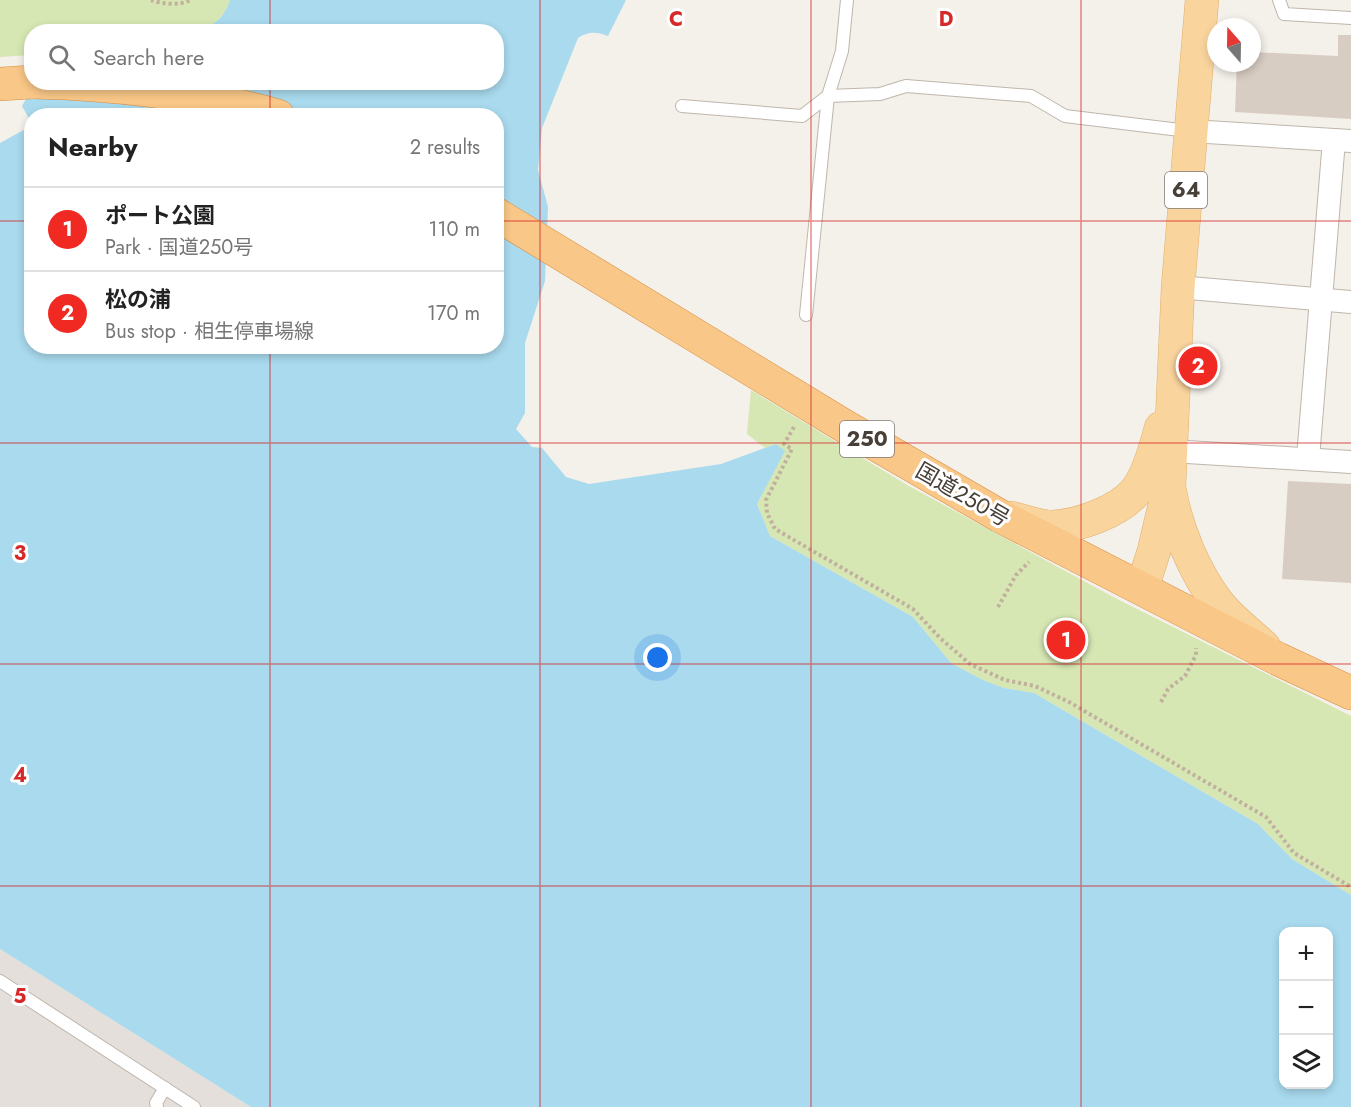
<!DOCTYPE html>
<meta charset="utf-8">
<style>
body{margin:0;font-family:Jost,"Noto Sans JP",sans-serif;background:#f6f6f6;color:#222}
.controls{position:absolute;right:18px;bottom:18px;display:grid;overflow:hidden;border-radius:12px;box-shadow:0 3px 9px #0003}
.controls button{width:54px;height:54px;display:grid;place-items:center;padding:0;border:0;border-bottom:2px solid #e0e0e0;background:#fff;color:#222;font:30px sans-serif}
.compass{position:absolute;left:1207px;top:18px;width:54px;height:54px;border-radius:50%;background:#fff;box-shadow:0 3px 9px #0003;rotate:340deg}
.you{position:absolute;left:658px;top:658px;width:21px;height:21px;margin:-15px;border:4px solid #fff;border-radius:50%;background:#1a73e8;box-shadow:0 0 0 9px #1a73e833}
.badge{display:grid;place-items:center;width:39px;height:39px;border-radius:50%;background:#f12923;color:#fff;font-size:20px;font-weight:700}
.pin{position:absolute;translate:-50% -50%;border:3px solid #fff;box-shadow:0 2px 6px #0006}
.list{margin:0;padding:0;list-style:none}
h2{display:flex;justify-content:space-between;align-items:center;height:78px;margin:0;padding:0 24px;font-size:26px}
h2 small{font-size:20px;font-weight:400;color:#767676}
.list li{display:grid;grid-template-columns:39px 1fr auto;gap:18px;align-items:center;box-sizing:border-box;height:84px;padding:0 24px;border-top:2px solid #e0e0e0}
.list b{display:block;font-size:22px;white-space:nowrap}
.list p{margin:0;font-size:20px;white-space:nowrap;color:#767676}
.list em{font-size:20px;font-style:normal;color:#767676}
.icon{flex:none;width:33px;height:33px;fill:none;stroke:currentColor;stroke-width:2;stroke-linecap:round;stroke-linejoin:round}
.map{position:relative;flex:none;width:1351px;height:1107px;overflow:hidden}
.search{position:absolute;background:#fff;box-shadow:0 3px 9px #0003;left:24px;top:24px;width:480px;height:66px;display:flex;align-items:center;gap:15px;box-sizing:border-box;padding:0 21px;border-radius:24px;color:#767676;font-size:22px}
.panel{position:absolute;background:#fff;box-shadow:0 3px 9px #0003;left:24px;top:108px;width:480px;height:246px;border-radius:24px}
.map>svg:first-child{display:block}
.industrial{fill:#e4dfdb}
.green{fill:#d6e7b4}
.water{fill:#a9daee;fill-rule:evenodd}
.building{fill:#d8cdc3}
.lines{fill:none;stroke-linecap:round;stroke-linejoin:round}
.service-casing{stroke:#bfb6ac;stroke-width:14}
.minor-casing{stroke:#bfb6ac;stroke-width:24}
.primary-casing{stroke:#e0af6c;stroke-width:34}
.trunk-casing{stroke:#d88d40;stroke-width:34}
.path{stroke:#c1b09e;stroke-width:4;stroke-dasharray:3 3;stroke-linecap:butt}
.service{stroke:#fff;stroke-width:12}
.minor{stroke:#fff;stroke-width:22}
.primary{stroke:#fad49d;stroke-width:33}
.trunk{stroke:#f9c787;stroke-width:33}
.grid{fill:none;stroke:#d62828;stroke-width:1.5;stroke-opacity:0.55}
.labels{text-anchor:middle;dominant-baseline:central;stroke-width:6;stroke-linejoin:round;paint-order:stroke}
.shield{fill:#fff;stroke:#7f7974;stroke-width:1.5}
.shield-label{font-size:21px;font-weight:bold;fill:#484038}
.street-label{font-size:22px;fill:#484038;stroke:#fff}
.grid-label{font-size:20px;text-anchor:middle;font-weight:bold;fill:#d62828;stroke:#fff;stroke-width:6;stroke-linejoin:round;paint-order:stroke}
</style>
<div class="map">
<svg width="1351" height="1107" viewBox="0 0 1351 1107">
<rect width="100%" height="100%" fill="#f4f0ea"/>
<path class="industrial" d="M0,949l251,158h-251z"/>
<g class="green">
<path d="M0,0h230c-6,18 -15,25 -33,31l-165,1 -1,23 -31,2z"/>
<path d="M751,390l156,95 210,114 234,117v179l-59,-36 -34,-35 -224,-131 -30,-5 -21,-8 -32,-17 -38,-46 -143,-81 -13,-32 27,-53 -8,-7 -11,4 -18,-14z"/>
</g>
<path class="water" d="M230,0h396l-18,36c-12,-4 -19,-5 -30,2l-36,90 -4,42 10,37 -3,74 -20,62v70l-9,16 16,18 10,1 24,29 23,7 132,-20 55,-20 9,7 -28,53 13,32 143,81 38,46 32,17 21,8 30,5 224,131 34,35 59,36v212h-1100l-251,-158v-806l31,-17 1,220h464v-230h-464l-1,6 -9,-16 13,-23 461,-1v-50l-299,-1c18,-6 27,-13 33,-31zM1284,932h44v152h-44z"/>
<g class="building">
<path d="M1338,35h13v84l-116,-7 2,-49h15v-11l86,4z"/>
<path d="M1288,481l63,3v99l-69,-4z"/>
</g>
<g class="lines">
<defs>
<g id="service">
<path d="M1279,0l5,14 67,4"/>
<path d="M682,106l120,10 26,-20 52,-2 26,-8 125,10 34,20 123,15"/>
<path d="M806,315l22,-219 14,-45 5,-51"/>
<path d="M0,981l194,126"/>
<path d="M157,1107l-1,-4 9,-15"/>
</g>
<g id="minor">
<path d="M1191,131l160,10"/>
<path d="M1178,287l173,15"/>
<path d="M1171,451l180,11"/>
<path d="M1308,458l26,-318"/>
</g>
<g id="primary">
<path d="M1170,492c7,38 24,79 47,110 13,17 32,31 47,45"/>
<path d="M1011,518c13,3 28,9 41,9 26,-1 66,-15 83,-35 13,-15 21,-45 26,-64"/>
<path d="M1142,588l12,-37 15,-64 9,-200 24,-287"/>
</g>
<g id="trunk">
<path d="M33,82c83,2 165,11 245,34"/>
<path d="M0,84l32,-2"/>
<path d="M496,214l350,213 154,89 278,143 73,34"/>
</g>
</defs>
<use href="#service" class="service-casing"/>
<use href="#minor" class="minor-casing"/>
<use href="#primary" class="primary-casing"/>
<use href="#trunk" class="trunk-casing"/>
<g class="path">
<path d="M151,0c11,4 29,6 39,0"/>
<path d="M794,427l-10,17 8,5 -26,51 1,13 8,16 138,80 27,29 30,26 35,16 30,6 34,16 197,115 28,36 57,34"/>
<path d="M998,607l18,-32 13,-13"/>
<path d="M1161,702l7,-13 17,-13 11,-21v-7"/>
</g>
<use href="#service" class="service"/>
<use href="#minor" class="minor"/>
<use href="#primary" class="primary"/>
<use href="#trunk" class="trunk"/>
</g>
<path class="grid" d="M270,0v32M540,0v1107M811,0v1107M1081,0v1107M270,82v34M0,221h32M496,221h855M270,346v761M0,443h1351M0,664h1351M0,886h1351"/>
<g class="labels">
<g class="shield">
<rect x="1165" y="172" width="42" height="36" rx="4.5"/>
<rect x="840" y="421" width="54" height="36" rx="4.5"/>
</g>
<g class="shield-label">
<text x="1186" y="190">64</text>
<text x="867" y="439">250</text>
</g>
<g class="street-label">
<text transform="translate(963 494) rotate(30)">国道250号</text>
</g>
</g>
<g class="grid-label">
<text x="676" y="26">C</text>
<text x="946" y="26">D</text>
<text x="20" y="560">3</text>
<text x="20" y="782">4</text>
<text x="20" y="1003">5</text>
</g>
</svg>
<div class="controls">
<button>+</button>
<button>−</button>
<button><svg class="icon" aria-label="layers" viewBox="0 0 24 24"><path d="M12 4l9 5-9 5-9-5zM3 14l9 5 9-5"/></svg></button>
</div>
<svg class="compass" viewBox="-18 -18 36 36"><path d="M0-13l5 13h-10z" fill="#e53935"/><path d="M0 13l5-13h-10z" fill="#767676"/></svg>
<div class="you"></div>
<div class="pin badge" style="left:1066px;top:640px">1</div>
<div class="pin badge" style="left:1198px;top:366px">2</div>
<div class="search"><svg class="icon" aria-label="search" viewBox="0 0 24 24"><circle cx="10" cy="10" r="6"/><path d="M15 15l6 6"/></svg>Search here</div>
<section class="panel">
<h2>Nearby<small>2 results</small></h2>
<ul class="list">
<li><span class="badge">1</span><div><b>ポート公園</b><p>Park · 国道250号</p></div><em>110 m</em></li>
<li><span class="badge">2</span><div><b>松の浦</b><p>Bus stop · 相生停車場線</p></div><em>170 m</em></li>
</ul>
</section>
</div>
